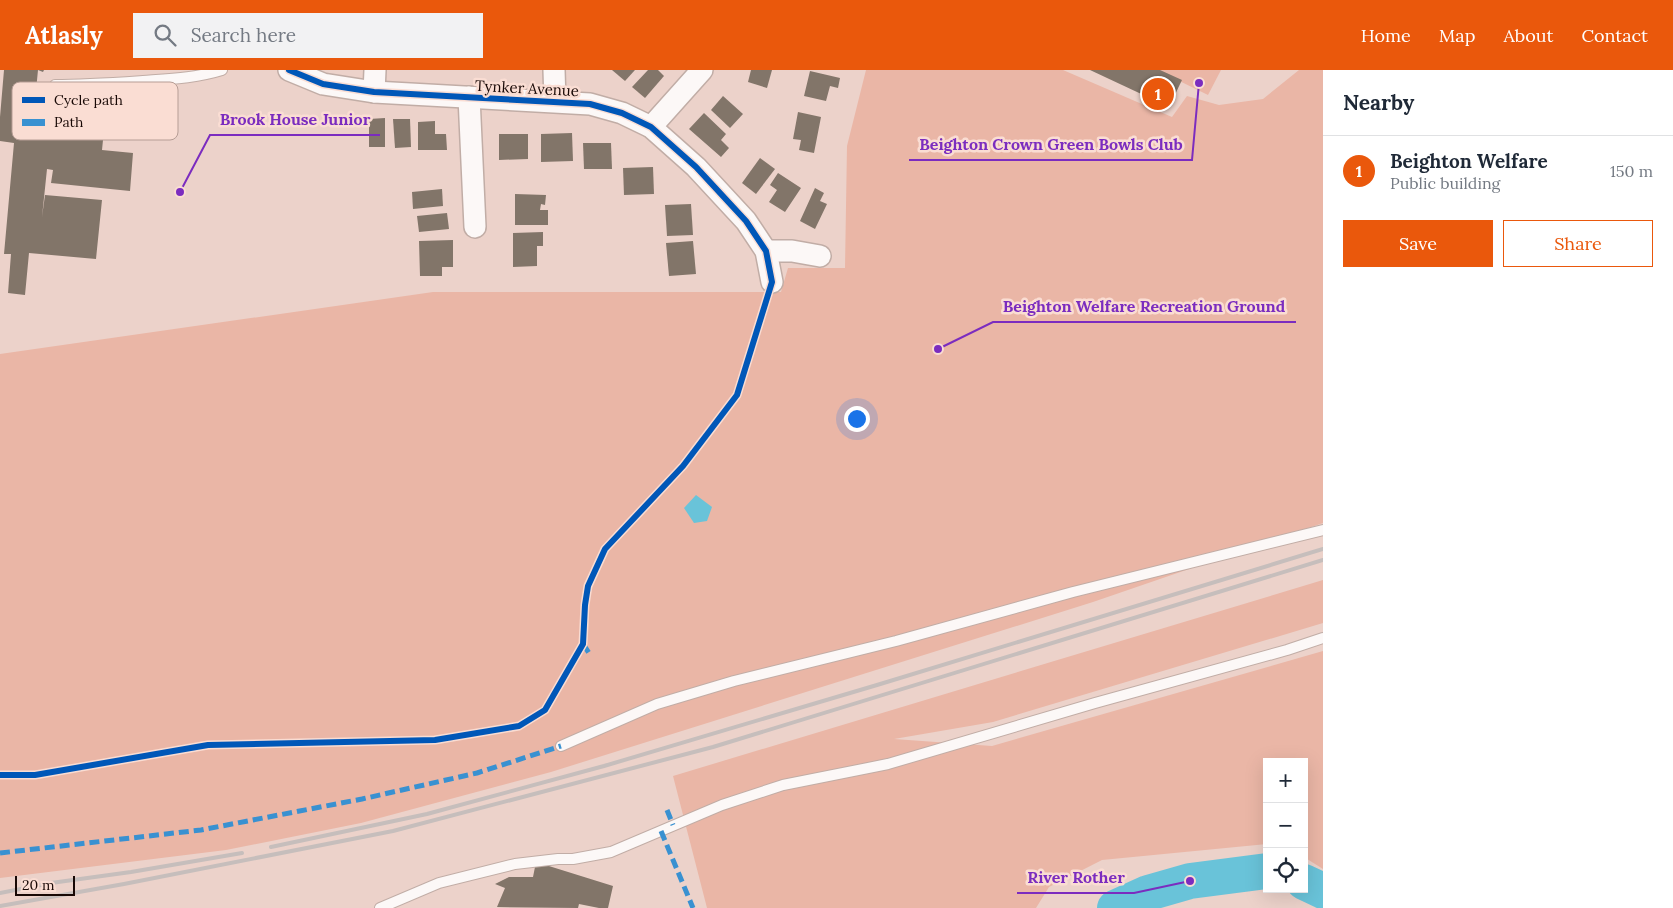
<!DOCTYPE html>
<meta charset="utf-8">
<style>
body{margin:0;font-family:Lora,serif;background:#f2f2f3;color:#1f2937}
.controls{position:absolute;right:15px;bottom:15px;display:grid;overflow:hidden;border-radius:0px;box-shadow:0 5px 20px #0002}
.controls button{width:45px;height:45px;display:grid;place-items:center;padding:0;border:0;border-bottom:1px solid #e0e1e3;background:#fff;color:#1f2937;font:25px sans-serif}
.scale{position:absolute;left:15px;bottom:12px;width:60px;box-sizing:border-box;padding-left:5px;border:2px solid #180805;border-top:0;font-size:14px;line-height:18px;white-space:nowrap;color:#180805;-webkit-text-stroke:4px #faddd3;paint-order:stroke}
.you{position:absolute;left:856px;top:348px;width:18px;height:18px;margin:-12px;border:4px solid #fff;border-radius:50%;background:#1a73e8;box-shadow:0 0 0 8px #1a73e833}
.badge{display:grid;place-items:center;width:32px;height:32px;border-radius:50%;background:#ea580c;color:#fff;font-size:16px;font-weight:700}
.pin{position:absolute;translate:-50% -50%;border:2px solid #fff;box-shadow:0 1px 5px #0006}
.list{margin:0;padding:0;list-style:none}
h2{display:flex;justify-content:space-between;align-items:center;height:65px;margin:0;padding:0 20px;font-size:21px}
h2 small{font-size:16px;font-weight:400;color:#747a83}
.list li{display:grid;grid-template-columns:32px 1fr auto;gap:15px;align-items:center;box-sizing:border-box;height:70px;padding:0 20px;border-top:1px solid #e0e1e3}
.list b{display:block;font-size:19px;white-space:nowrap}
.list p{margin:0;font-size:16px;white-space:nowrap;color:#747a83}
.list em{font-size:16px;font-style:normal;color:#747a83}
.actions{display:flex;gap:10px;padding:15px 20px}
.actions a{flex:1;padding:11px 0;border:1px solid #ea580c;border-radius:0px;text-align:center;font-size:18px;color:#ea580c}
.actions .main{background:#ea580c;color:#fff}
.icon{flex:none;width:28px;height:28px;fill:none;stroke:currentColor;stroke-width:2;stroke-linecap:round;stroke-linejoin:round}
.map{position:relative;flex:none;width:1323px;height:838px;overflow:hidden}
header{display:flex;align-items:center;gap:30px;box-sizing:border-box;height:70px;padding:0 25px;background:#ea580c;color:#fff}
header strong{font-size:24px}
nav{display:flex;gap:28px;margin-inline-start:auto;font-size:18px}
.search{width:350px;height:45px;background:#f2f2f3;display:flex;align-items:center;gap:12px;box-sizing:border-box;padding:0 18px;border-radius:0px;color:#747a83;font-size:19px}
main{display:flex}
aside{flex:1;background:#fff}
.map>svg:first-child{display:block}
.green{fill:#eab6a6}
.water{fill:#69c3d9}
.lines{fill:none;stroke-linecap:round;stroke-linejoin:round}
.river{stroke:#69c3d9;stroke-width:36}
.building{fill:#827569}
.lane-casing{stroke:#c1ada6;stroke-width:12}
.street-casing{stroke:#c1ada6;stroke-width:24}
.lane{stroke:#fcf8f7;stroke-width:10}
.street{stroke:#fcf8f7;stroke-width:21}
.rail{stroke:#c6bebc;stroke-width:4}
.quiet{stroke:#3991d1;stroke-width:5;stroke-dasharray:10 5;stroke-linecap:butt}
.cycleway-casing{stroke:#faddd3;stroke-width:9}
.cycleway{stroke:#0057b8;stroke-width:6}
.labels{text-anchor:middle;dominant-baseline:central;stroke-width:5;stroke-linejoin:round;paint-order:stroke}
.street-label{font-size:15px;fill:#180805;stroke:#faddd3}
.key{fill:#faddd3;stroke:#b69d95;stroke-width:1}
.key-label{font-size:14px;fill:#180805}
.leader{fill:none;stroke:#7b2cbf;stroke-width:2}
.callout-dot{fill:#7b2cbf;stroke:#faddd3;stroke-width:2}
.callout-label{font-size:16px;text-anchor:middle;font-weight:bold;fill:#7b2cbf;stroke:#faddd3;stroke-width:5;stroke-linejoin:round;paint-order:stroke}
</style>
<header>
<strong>Atlasly</strong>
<div class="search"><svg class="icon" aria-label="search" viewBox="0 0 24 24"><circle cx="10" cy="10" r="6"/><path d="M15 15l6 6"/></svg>Search here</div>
<nav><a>Home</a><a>Map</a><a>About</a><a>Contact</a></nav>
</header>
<main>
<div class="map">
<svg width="1323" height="838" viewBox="0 0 1323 838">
<rect width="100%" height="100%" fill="#ecd2ca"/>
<g class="green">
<path d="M866,0h197l109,47 15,-21 32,9 44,-6 36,-29h24v453l-230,79 -542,170 -190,51 -135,27 -226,28v-524l433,-62h348l7,-24h57l2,-122z"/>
<path d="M1157,0h64l-13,25z"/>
<path d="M1323,510v43l-330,99 -99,17 98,7 331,-95v218l-19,-12v-95h-37v82l-165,16 -53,27 -13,21h-329l-34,-132z"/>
</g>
<path class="water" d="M696,425l16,12 -5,14 -13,2 -10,-15z"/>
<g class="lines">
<g class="river">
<path d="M1304,812l19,9"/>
<path d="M1115,838l33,-15 42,-12 77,-10"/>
</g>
</g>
<g class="building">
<path d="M4,0h40l-1,2 -5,-2 -4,41 13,1 1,-7 58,5 -4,40 31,3 -3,38 -79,-8 2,-13 -6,-1 -5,48 3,-22 57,5 -6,59 -67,-6 -4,42 -17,-2 3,-39h-7l10,-111 -14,-2v-24z"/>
<path d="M612,0h23l-10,11z"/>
<path d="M648,0h10l6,6 -19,22 -13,-11z"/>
<path d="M751,0h21l-5,18 -19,-6z"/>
<path d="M1090,0h70l22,10 -13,27z"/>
<path d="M810,1l30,7 -2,10 -8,-2 -4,15 -22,-5z"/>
<path d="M723,26l20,18 -13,14 -19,-18z"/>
<path d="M798,42l23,5 -7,36 -15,-3 2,-10 -8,-1z"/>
<path d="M704,43l22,21 -5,6 8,8 -8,9 -32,-28z"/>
<path d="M385,48v29h-16v-28z"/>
<path d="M393,49h17l1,28 -16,1z"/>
<path d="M435,51v13h11l1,16h-29v-28z"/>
<path d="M572,63l1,28 -32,1v-28z"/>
<path d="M499,64h29v25l-29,1z"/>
<path d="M583,73h28l1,26h-28z"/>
<path d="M760,88l15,11 -19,25 -14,-11z"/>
<path d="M653,97l1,27 -30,1 -1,-27z"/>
<path d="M778,103l23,15 -16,24 -16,-10 8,-12 -7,-5z"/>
<path d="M815,118l9,5 -4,8 7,3 -12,25 -15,-8z"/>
<path d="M442,119l1,17 -30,3 -1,-17z"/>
<path d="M515,124l31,1 -1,10 -4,-1 -1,6h8v15h-33z"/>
<path d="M691,134l2,31 -26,1 -2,-31z"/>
<path d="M447,143l2,16 -30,3 -2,-16z"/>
<path d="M543,162v14h-6v20l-24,1v-34z"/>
<path d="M453,170v27h-11v9h-22l-1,-35z"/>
<path d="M693,171l3,33 -27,2 -3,-33z"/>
<path d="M536,792l77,24 -5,22h-9l-20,-4 -1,4 -81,-1 8,-19 -10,-4 14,-7h24z"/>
</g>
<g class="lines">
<defs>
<g id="lane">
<path d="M55,15c29,0 58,-2 88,-4 27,-2 53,-3 79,-11"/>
<path d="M561,676l96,-42 77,-23 162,-40 177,-49 250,-62"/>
<path d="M380,838l59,-25 76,-19 43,-5h15l38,-7 111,-47 61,-20 105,-21 207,-61 192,-53 36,-12"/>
</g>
<g id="street">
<path d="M289,0l34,14 51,8 216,12 32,9 29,14 45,40 50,54 20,30 6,31"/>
<path d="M554,0l1,31"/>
<path d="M374,22l1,-22"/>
<path d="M469,27l6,130"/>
<path d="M651,57l51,-57"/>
<path d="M766,181h26l28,5"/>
</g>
</defs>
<use href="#lane" class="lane-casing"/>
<use href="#street" class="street-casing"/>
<use href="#lane" class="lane"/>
<use href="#street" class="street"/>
<g class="rail">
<path d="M271,777l156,-33 177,-48 273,-81 446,-136"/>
<path d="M0,823l51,-10 80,-11 111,-19"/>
<path d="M0,836l124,-22 269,-53 320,-84 610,-187"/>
</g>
<g class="quiet">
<path d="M583,574l8,12"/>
<path d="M667,740l6,15"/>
<path d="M661,761l32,77"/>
<path d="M0,783l201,-23 161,-31 115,-26 84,-27"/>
</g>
<defs>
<path id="cycleway" d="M0,705h35l173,-30 227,-5 84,-14 26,-16 38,-66 2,-39 3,-19 17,-37 78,-83 54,-71 35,-113 -6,-31 -20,-30 -50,-54 -45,-40 -29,-14 -32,-9 -216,-12 -51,-8 -34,-14"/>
</defs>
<use href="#cycleway" class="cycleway-casing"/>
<use href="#cycleway" class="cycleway"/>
</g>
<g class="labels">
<g class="street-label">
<text transform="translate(527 18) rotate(3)">Tynker Avenue</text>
</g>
</g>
<rect x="12" y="12" width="166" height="58" rx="8" class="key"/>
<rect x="22" y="27" width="23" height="6" fill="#0057b8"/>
<rect x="22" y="49" width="23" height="7" fill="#3991d1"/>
<g class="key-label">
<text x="54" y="35">Cycle path</text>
<text x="54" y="57">Path</text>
</g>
<path class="leader" d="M180 122L210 65H380M1199 13L1192 90H909M938 279L993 252H1296M1190 811L1134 823H1017"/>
<g class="callout-dot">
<circle cx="180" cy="122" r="5"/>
<circle cx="1199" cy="13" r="5"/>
<circle cx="938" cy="279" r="5"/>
<circle cx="1190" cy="811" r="5"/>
</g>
<g class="callout-label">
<text x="295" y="55">Brook House Junior</text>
<text x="1051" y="80">Beighton Crown Green Bowls Club</text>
<text x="1144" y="242">Beighton Welfare Recreation Ground</text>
<text x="1076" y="813">River Rother</text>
</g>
</svg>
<div class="controls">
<button>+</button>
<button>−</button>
<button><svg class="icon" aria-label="locate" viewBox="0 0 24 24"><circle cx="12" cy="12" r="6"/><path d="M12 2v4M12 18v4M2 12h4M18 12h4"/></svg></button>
</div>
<div class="scale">20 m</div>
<div class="you"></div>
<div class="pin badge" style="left:1158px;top:24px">1</div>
</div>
<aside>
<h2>Nearby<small></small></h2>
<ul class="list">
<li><span class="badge">1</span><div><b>Beighton Welfare</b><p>Public building</p></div><em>150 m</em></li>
</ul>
<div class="actions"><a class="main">Save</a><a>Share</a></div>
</aside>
</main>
